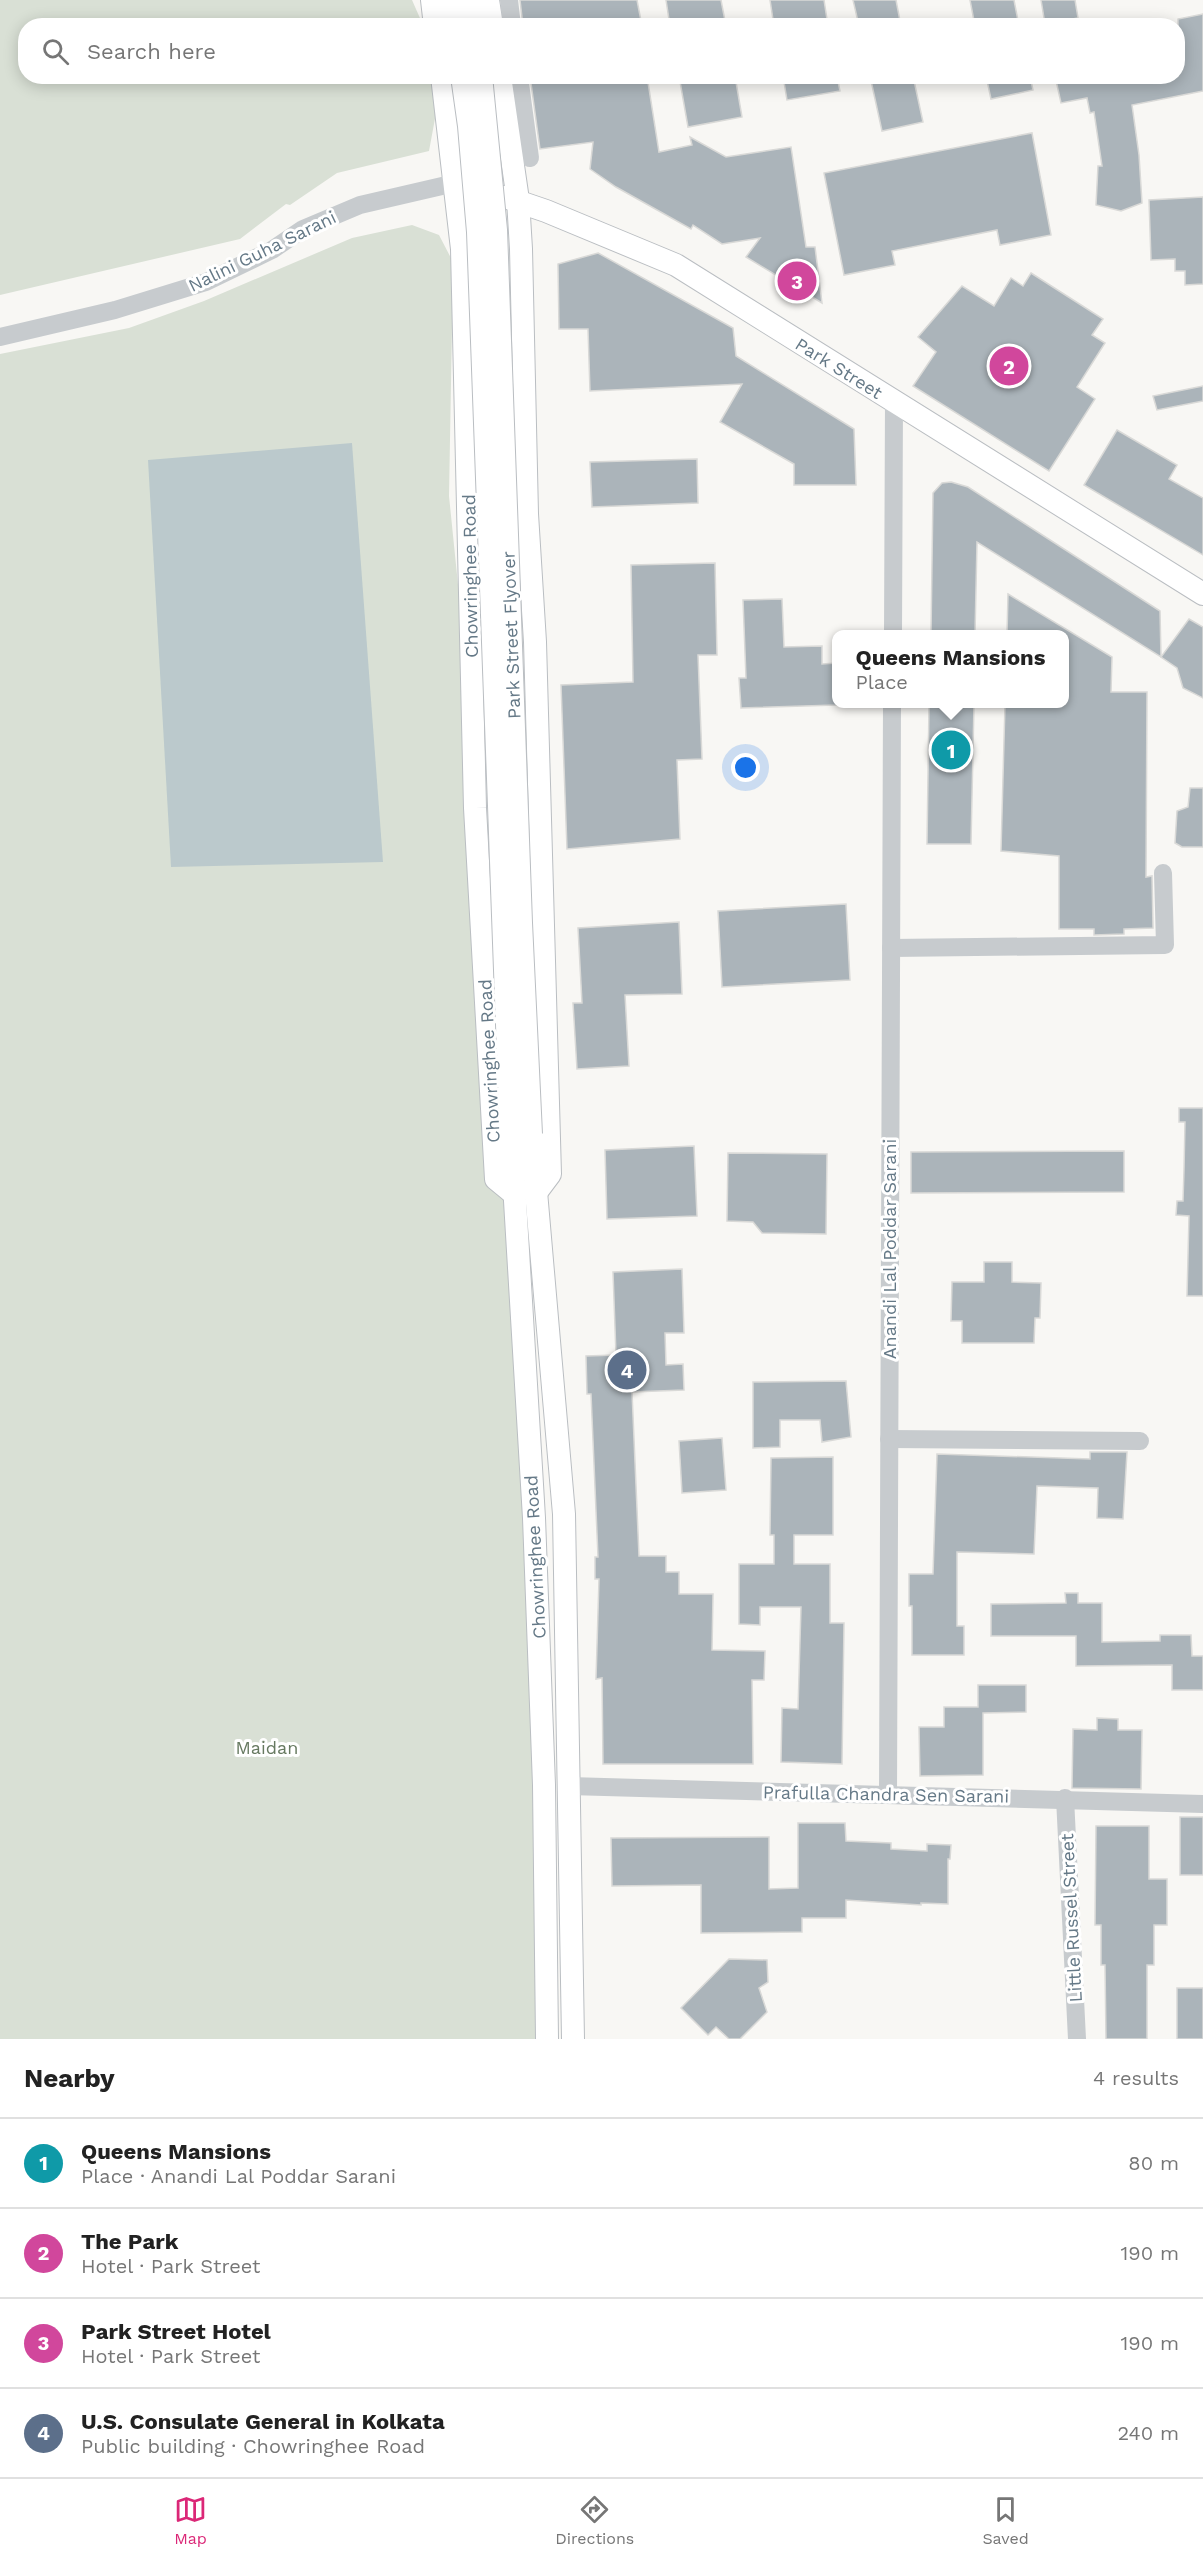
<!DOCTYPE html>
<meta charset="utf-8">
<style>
body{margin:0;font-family:"Work Sans",sans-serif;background:#f6f6f6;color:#222}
.you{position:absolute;left:746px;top:768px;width:21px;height:21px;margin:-15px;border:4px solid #fff;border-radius:50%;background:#1a73e8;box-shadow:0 0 0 9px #1a73e833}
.badge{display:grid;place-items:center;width:39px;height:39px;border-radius:50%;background:#db2777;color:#fff;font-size:20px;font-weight:700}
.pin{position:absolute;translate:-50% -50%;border:3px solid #fff;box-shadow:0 2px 6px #0006}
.popup{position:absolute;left:832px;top:630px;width:237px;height:78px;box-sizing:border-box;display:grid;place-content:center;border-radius:12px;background:#fff;filter:drop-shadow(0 2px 4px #0005);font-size:20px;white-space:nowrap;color:#767676}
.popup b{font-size:22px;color:#222}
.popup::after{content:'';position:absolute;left:50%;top:100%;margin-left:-12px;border:12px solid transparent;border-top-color:#fff}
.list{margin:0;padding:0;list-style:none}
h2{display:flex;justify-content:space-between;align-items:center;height:78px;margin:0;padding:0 24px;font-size:26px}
h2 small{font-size:20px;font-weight:400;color:#767676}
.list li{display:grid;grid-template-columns:39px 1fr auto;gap:18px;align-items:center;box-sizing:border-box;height:90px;padding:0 24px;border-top:2px solid #e0e0e0}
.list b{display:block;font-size:22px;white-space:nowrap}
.list p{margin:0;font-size:20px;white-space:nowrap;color:#767676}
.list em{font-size:20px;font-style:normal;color:#767676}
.icon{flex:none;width:33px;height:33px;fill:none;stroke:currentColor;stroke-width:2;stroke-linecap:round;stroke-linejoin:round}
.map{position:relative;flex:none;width:1203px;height:2039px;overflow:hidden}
.search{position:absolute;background:#fff;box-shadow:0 3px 15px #0003;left:18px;right:18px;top:18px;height:66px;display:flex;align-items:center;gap:15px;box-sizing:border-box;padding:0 21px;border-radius:24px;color:#767676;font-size:22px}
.sheet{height:438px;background:#fff}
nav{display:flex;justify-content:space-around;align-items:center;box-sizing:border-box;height:84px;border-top:2px solid #e0e0e0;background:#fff;font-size:16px;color:#767676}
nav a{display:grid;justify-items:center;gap:3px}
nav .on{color:#db2777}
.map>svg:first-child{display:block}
.green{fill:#d9e0d5}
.water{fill:#bbc9cc}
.building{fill:#abb4ba;stroke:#d9d9d7;stroke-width:1.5}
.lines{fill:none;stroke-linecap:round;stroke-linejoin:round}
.major-casing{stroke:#babec2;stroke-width:24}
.minor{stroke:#c7cbce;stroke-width:18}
.major{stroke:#fff;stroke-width:22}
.major-bridge-casing{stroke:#babec2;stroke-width:24;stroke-linecap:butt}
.major-bridge{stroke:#fff;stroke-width:22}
.labels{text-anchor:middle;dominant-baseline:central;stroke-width:6;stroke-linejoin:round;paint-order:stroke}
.street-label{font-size:18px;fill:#657987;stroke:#fff}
.park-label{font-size:18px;fill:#667960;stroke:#fff}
</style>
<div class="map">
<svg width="1203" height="2039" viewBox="0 0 1203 2039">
<rect width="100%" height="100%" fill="#f8f7f4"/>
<g class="green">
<path d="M0,0h412l11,25 -397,1v50l409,1 4,20 -10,54 -92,22 -47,32 -4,-1 -46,35 -240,56z"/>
<path d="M412,225l27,10 13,25 1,11 -4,225 43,423 39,572 7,548h-538v-1685l129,-26 75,-27 148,-63z"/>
</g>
<path class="water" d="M352,443l31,419 -212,5 -23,-407z"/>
<g class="building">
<path d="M520,0h117l5,26h-119z"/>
<path d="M666,0h55l5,26h-56z"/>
<path d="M770,0h54l4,26h-54z"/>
<path d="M853,0h43l5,26h-42z"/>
<path d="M970,0h44l5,26h-44z"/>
<path d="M1041,0h34l3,18 -33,6z"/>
<path d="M1203,14v77l-71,14 7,50 3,48 -21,8 -25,-6 2,-39h4l-8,-54 -4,1 -3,-15 -26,5 -6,-27h123v-57z"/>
<path d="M530,76h117l12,76 33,-7 -2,-8 36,20 65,-10 15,100h9l7,56 -76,-46 14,-19 -38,6 -29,-19 -2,4 -75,-42 -26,-18 3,-27 -53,7z"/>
<path d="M679,76h56l7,41 -54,10z"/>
<path d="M783,76h54l3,15 -53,9z"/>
<path d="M870,76h43l10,46 -41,9z"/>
<path d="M986,76h44l3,14 -42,9z"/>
<path d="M1032,133l19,102 -51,10 -3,-15 -105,21 3,14 -51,10 -20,-102z"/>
<path d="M1203,197v87l-18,1v-14h-10v-12l-24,1 -2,-60z"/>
<path d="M598,253l135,75 3,28 118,73 2,56h-62v-21l-74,-42 22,-38 -152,7 -2,-62h-29l-1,-65z"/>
<path d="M1031,273l72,46 -11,16 13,8 -28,44 18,12 -46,72 -136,-85 23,-34 -18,-15 44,-51 32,20 17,-28 12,8z"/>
<path d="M1203,386v15l-46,9 -4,-14z"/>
<path d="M1117,430l60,35 -8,14 34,19v57l-119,-70z"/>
<path d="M697,459l1,44 -106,4 -2,-45z"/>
<path d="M951,482l17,5 192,124 1,46 -184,-115 -2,92h-44l2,-141 9,-10z"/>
<path d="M715,563l2,92h-19l4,104 -25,1 3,79 -113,10 -6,-164 72,-3 -2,-117z"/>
<path d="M1008,594l104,63 -1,35h36l-1,185 6,-1 1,52 -29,1v5l-30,1v-6h-35v-73l-58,-5 4,-147h60v-70h-58z"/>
<path d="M782,599l2,48 38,-1v18l15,-1v42l-96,3 -2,-30h7l-3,-78z"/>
<path d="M1189,619l14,8v71l-20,-10 -6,-20 -16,-11z"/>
<path d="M929,704h45l-3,140h-44z"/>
<path d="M1190,788h13v59h-21l-7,-4 2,-32 11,-4z"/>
<path d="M846,904l4,76 -128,7 -4,-76z"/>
<path d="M679,922l3,72 -57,1 4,71 -52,3 -4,-66h9l-4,-75z"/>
<path d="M1179,1108h24v188h-16l2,-80 -13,-1 1,-14h6l1,-31 1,-48h-6z"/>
<path d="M694,1146l3,70 -90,3 -2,-69z"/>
<path d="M1124,1151v41l-213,1v-41z"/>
<path d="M728,1153l99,1 -1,80 -64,-1 -9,-11 -26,-1z"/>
<path d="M984,1262h28v20l29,1 -1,35h-5l-1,25h-72v-22h-11l1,-39h32z"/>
<path d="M682,1269l2,64h-19l1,32 17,-1 1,26 -52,2 7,164h27v16h13v22h34l-1,56 53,1 -1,29h-12l1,84h-150l-1,-86 -6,1 3,-100h-4v-22h3l-7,-163h-4l-1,-38 30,-1 -3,-83z"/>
<path d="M846,1381l5,56 -29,5 -2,-22h-40v27l-27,1v-66z"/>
<path d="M722,1438l4,52 -44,3 -3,-52z"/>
<path d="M1090,1452h37l-4,67 -26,-1 1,-30 -61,-2 -3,68 -77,-2v74h7v29h-52v-49h-3v-32h24l4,-120 153,5z"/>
<path d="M833,1457v78h-39v29h36v59h14l-2,141 -61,-2 1,-54 16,1 3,-102h-41v18l-21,-1v-60h35v-29h-4l1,-77z"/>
<path d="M1065,1593h13v10h24v39l58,-1v-6h31l1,21h11v34h-31v-25l-96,1v-30h-85v-32l75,-1z"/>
<path d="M978,1685h48v27l-43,1v62l-63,1 -1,-49h25v-20h34z"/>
<path d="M1097,1718l21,1v11h24l-1,59 -69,-1 1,-59 24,1z"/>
<rect x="1180" y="1817" width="23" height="58"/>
<path d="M798,1823h47l1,18 45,2v6l36,2v-7l24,1 -1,14h-2v45l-27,-1v2l-75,-5v18h-44v14l-101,1v-48l-89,1 -1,-48 158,-1v52l29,-1z"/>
<path d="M1096,1826h53v53h18v46h-13v40h-7v74h-41l-1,-74h-4v-40h-6z"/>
<path d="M729,1959l38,1 1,22 -9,6 8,24 -27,27h-11l-13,-12 -8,8 -27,-27z"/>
<rect x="1177" y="1988" width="26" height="51"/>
</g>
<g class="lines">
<defs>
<g id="major">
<path d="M432,0l3,26"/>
<path d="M451,0l4,26"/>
<path d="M471,0l3,26"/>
<path d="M488,0l4,26"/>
<path d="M442,76l20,173 13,559 21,371 17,14"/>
<path d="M500,76l18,124 3,49 6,265 8,128 15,532 -15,20"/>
<path d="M505,197l41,14 130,54 527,329"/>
<path d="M511,1134l23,384 10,267 3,254"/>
<path d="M531,1134l33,380 9,525"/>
</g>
</defs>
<use href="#major" class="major-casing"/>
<g class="minor">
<path d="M509,0l3,26"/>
<path d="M519,76l11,82"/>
<path d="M0,337l115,-27 91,-28 66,-32 31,-21 57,-24 95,-22"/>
<path d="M893,634l1,-232"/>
<path d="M891,948l274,-3 -2,-72"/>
<path d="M889,1439l251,2"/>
<path d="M569,1786l634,18"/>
<path d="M888,1795l4,-1091"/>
<path d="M1065,1798l12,241"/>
</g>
<use href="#major" class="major"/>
<defs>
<g id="major-bridge">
<path d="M462,76l7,50 9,106 33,902"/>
<path d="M481,76l15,154 25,693 10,211"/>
</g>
</defs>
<use href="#major-bridge" class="major-bridge-casing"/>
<use href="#major-bridge" class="major-bridge"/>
</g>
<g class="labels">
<g class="street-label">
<text transform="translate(262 251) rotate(-26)">Nalini Guha Sarani</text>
<text transform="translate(839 368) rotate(32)">Park Street</text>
<text transform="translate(470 576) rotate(-91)">Chowringhee Road</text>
<text transform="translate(511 635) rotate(-92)">Park Street Flyover</text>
<text transform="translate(489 1061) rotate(-93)">Chowringhee Road</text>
<text transform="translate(889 1249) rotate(-90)">Anandi Lal Poddar Sarani</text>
<text transform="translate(535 1557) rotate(-93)">Chowringhee Road</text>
<text transform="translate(886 1794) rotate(1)">Prafulla Chandra Sen Sarani</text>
<text transform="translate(1071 1918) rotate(-93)">Little Russel Street</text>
</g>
<g class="park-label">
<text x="267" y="1747">Maidan</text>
</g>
</g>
</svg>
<div class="you"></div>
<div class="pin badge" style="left:951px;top:750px;background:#0f9aa8">1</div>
<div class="popup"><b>Queens Mansions</b>Place</div>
<div class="pin badge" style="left:1009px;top:366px;background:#d1479c">2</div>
<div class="pin badge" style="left:797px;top:281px;background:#d1479c">3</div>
<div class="pin badge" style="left:627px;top:1370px;background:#5c6f8a">4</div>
<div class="search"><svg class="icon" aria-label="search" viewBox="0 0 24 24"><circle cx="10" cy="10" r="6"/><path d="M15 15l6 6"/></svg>Search here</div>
</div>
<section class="sheet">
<h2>Nearby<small>4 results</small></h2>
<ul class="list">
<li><span class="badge" style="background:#0f9aa8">1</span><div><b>Queens Mansions</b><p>Place · Anandi Lal Poddar Sarani</p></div><em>80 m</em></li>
<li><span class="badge" style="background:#d1479c">2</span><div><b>The Park</b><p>Hotel · Park Street</p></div><em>190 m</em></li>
<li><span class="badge" style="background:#d1479c">3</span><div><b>Park Street Hotel</b><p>Hotel · Park Street</p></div><em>190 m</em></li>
<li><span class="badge" style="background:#5c6f8a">4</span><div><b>U.S. Consulate General in Kolkata</b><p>Public building · Chowringhee Road</p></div><em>240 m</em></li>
</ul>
</section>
<nav>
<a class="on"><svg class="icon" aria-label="map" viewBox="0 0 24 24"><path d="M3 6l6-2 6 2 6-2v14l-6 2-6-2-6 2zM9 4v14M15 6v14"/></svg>Map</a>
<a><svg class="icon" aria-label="directions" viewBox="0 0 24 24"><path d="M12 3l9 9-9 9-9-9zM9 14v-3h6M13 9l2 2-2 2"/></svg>Directions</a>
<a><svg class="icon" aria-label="saved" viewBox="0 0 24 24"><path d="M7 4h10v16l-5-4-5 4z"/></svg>Saved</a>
</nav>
